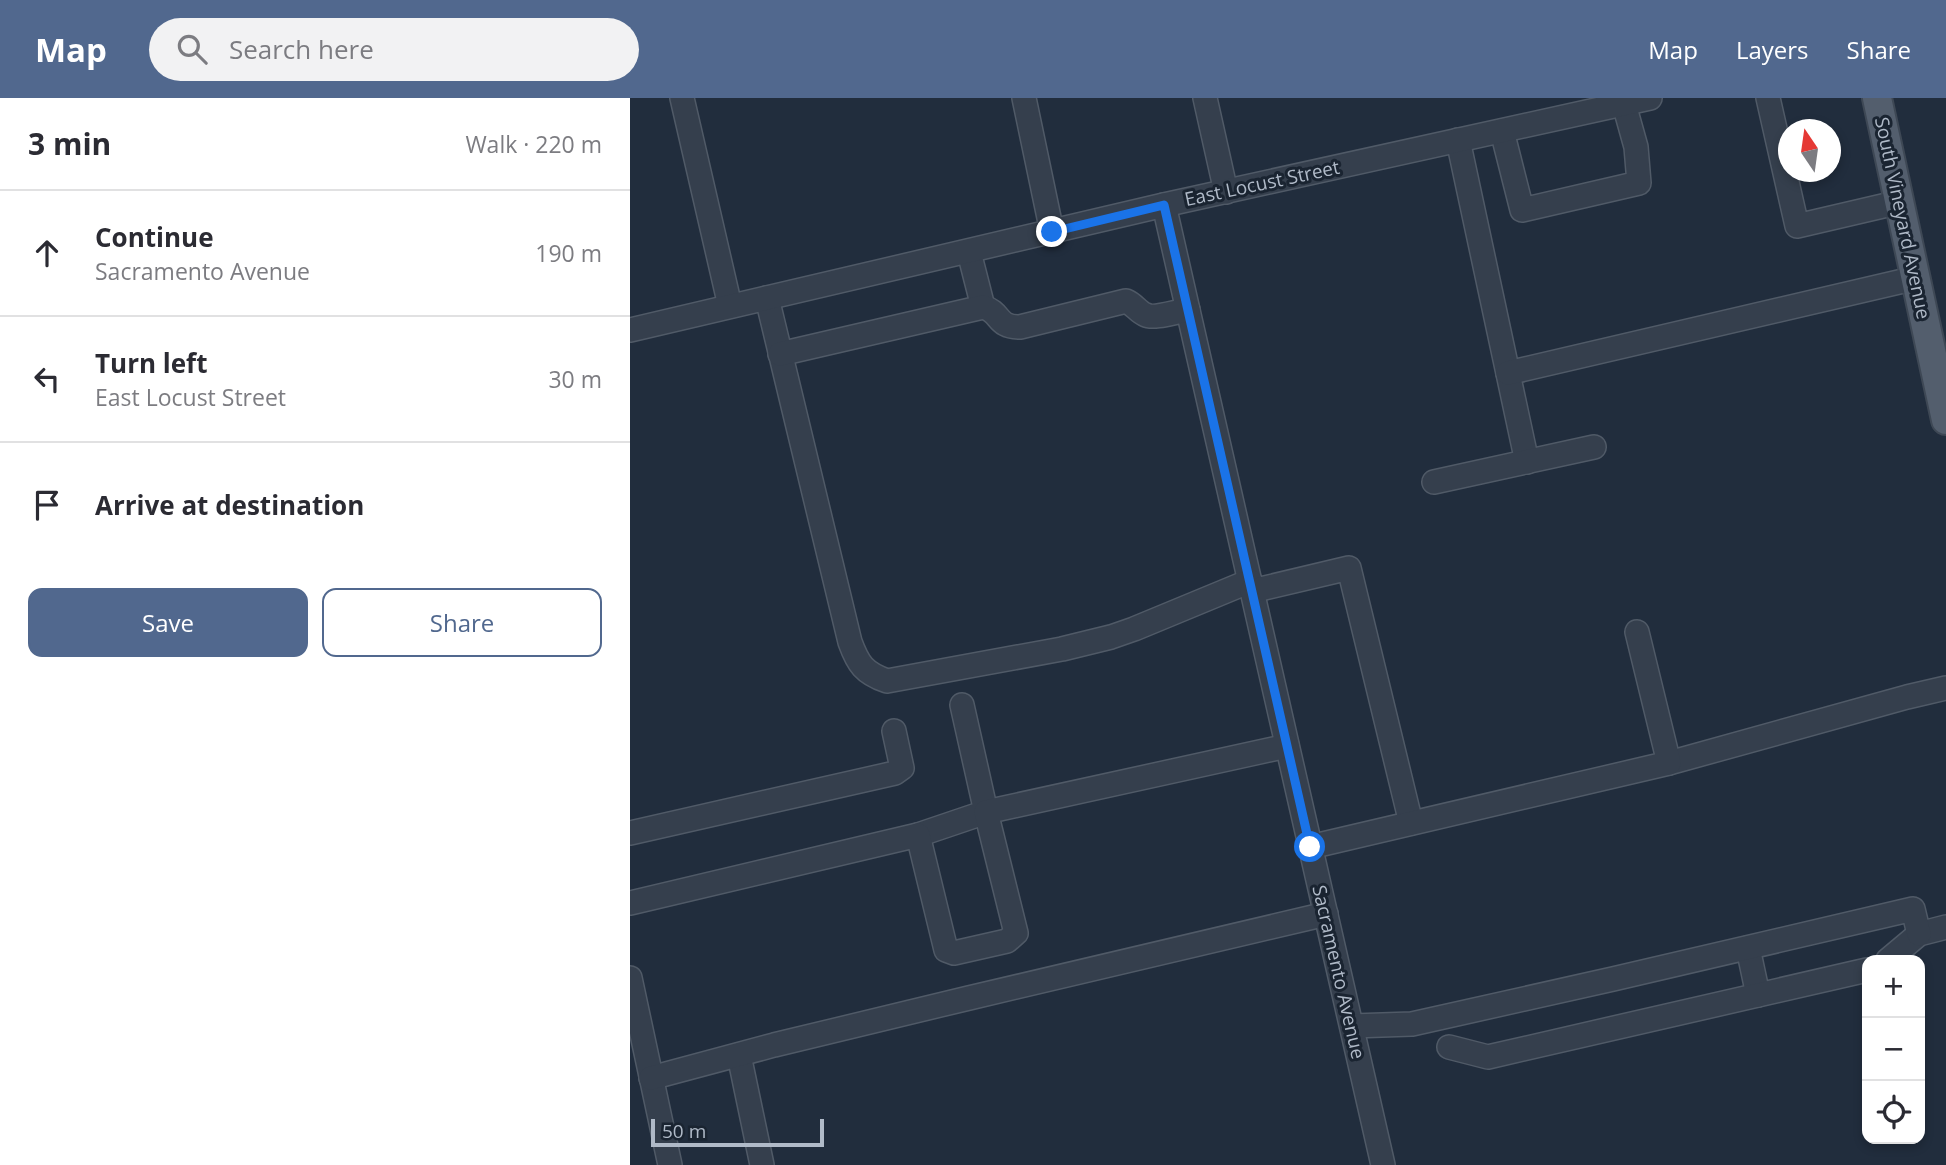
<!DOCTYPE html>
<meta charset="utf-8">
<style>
body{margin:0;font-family:"Open Sans",sans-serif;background:#f2f2f3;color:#2b2b33}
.controls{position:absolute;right:21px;bottom:21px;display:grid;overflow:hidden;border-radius:14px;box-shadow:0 4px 10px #0003}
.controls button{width:63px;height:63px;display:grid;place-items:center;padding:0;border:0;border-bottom:2px solid #e1e1e2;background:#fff;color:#2b2b33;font:35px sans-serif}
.compass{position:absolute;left:1148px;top:21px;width:63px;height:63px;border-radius:50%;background:#fff;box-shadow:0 4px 10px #0003;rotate:347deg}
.scale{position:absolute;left:21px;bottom:18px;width:173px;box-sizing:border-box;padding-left:7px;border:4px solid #b0bac8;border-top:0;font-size:19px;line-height:24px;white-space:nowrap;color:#b0bac8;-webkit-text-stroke:5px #1a2431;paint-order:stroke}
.stop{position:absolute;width:21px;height:21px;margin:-16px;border:5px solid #1a73e8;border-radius:50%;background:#fff}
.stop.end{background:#1a73e8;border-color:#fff;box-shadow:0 2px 7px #0008}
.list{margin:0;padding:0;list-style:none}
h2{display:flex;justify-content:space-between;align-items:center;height:91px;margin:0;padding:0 28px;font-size:30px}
h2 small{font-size:23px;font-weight:400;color:#7c7c81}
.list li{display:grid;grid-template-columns:46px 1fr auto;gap:21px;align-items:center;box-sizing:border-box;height:126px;padding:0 28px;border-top:2px solid #e1e1e2}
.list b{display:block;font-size:26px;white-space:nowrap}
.list p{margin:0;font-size:23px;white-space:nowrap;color:#7c7c81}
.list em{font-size:23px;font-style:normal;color:#7c7c81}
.actions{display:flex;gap:14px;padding:21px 28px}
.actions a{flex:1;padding:16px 0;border:2px solid #51688e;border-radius:14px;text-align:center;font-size:24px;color:#51688e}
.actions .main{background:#51688e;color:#fff}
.icon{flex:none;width:38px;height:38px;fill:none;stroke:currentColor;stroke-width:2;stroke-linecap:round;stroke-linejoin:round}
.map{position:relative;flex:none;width:1316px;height:1067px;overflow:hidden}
header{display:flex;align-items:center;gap:42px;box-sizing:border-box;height:98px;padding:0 35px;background:#51688e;color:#fff}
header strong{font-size:33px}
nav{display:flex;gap:38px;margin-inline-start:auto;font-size:24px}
.search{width:490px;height:63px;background:#f2f2f3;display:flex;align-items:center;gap:18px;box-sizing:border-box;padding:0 24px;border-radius:38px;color:#7c7c81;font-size:26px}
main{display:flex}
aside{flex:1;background:#fff}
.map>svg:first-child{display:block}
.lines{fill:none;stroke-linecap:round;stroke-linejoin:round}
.minor-casing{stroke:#505a67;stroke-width:26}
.major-casing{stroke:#3e4855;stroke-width:32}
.minor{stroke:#353f4d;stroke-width:23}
.major{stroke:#535e6d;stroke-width:28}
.route{stroke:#1a73e8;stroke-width:9}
.labels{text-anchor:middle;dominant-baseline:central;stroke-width:6;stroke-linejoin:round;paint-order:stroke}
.street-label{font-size:19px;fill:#b0bac8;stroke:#1a2431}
</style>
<header>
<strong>Map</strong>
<div class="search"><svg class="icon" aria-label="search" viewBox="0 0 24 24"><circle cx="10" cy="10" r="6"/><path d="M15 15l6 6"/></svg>Search here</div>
<nav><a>Map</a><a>Layers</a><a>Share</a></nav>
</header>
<main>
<aside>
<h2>3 min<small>Walk · 220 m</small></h2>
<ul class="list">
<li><svg class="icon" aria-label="ahead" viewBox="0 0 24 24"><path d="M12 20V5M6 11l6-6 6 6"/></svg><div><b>Continue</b><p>Sacramento Avenue</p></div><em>190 m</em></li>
<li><svg class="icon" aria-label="left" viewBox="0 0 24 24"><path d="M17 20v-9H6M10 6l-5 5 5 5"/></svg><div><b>Turn left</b><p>East Locust Street</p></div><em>30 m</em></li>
<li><svg class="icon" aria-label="arrive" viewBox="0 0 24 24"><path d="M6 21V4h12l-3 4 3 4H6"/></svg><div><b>Arrive at destination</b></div></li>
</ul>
<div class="actions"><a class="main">Save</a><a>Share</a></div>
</aside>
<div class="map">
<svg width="1316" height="1067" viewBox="0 0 1316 1067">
<rect width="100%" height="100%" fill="#212d3d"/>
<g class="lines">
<defs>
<g id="minor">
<path d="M52,0l48,208"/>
<path d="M394,0l28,134"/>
<path d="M575,0l21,94"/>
<path d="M1138,0l29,128 103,-24"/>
<path d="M872,33l20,79 117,-27 -3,-36 -12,-43"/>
<path d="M828,42l69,322"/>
<path d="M534,107l219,960"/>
<path d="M339,154l14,55"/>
<path d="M137,200l83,344c8,22 14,31 37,39l175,-32 49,-12 23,-8 116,-48"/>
<path d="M0,232l534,-125 486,-107"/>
<path d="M150,256l203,-47c19,5 12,20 37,20l106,-26c8,3 12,11 20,14 8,4 32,-4 42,-5"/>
<path d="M878,275l408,-95"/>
<path d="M804,384l160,-35"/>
<path d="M622,493l97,-23 62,255"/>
<path d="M1039,665l238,-66 39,-9"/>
<path d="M0,735l265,-60 7,-5 -8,-37"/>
<path d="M288,737l68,-23 -24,-107"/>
<path d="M680,749l359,-84 -32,-131"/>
<path d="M0,805l288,-68 28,115 8,3 53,-12 9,-8 -30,-121 301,-66"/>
<path d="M1118,850l10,47"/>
<path d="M1258,862l31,-26 27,-7"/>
<path d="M0,880l40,187"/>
<path d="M722,928l60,-2 201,-45 300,-70 6,25"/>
<path d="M819,949l39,10 379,-87"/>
<path d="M109,957l23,110"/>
<path d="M21,980l123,-33 195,-47 357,-84"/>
</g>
<path id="major" d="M1247,0l69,322"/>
</defs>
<use href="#minor" class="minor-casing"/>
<use href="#major" class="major-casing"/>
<use href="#minor" class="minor"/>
<use href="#major" class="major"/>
</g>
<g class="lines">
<path class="route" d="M422,134l112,-27 146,642"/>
</g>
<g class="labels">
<g class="street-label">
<text transform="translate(632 85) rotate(-12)">East Locust Street</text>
<text transform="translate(1273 120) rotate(78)">South Vineyard Avenue</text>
<text transform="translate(709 874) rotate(77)">Sacramento Avenue</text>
</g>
</g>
</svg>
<div class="controls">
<button>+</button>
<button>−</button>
<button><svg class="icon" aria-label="locate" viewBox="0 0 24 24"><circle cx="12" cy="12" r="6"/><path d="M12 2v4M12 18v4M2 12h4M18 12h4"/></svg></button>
</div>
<svg class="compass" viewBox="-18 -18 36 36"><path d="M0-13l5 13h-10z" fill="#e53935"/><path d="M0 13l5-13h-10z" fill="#7c7c81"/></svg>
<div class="scale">50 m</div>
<div class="stop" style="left:680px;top:749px"></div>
<div class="stop end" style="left:422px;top:134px"></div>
</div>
</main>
